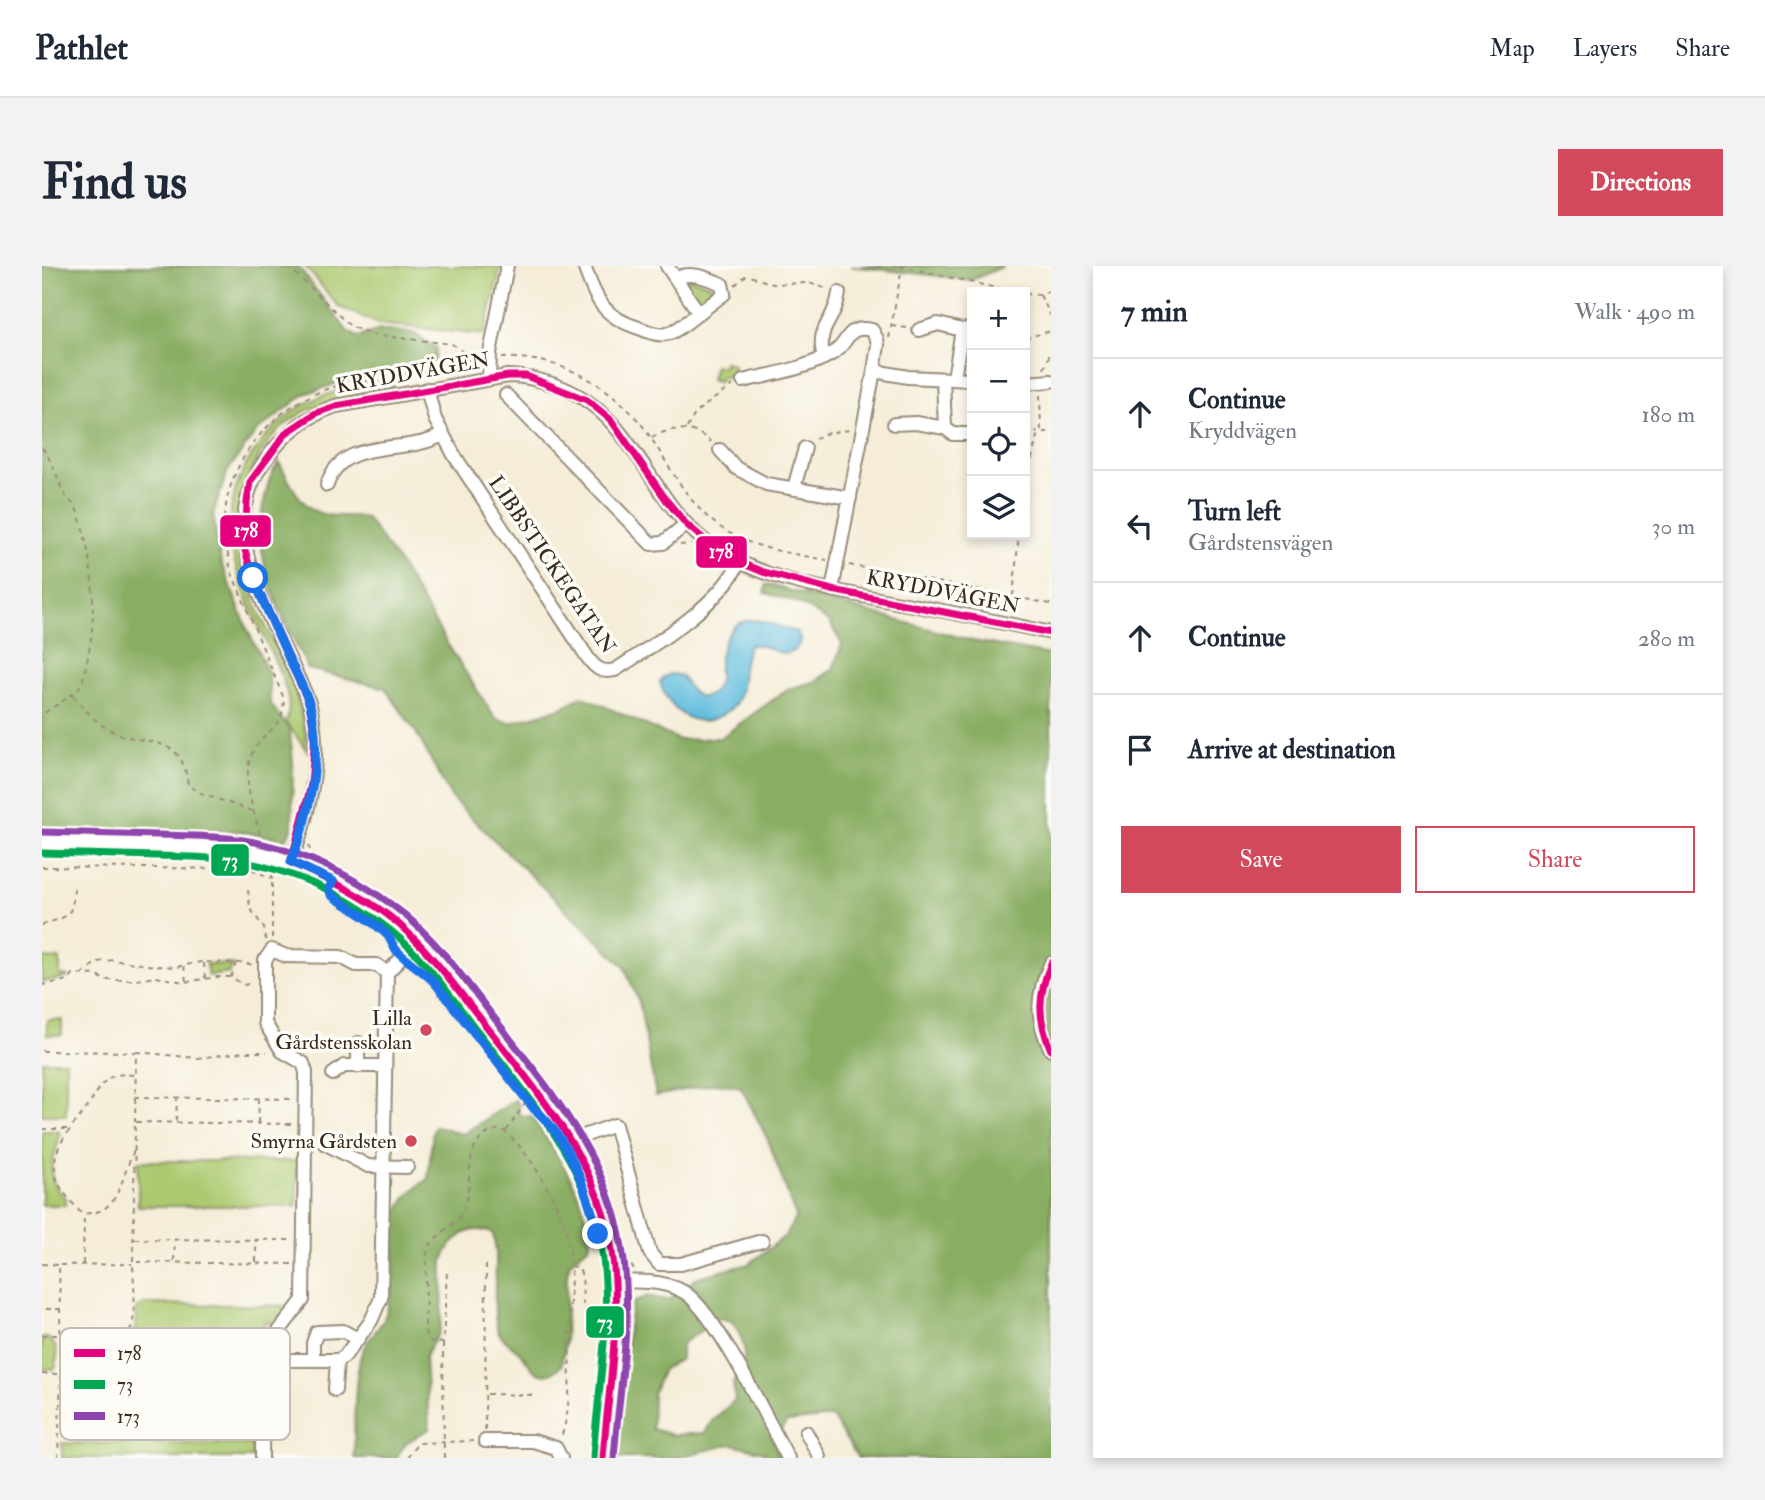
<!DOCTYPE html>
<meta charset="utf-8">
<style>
body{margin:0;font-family:"IM FELL Double Pica",serif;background:#f2f2f3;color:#1f2937}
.controls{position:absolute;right:21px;top:21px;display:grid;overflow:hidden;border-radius:0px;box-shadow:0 4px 10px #0003}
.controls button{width:63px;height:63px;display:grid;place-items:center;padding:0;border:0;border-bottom:2px solid #e0e1e3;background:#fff;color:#1f2937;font:35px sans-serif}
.stop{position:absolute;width:21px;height:21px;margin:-16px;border:5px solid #1a73e8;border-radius:50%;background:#fff}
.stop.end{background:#1a73e8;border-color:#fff;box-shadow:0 2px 7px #0008}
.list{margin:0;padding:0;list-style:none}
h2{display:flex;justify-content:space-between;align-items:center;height:91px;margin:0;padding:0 28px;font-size:30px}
h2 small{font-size:23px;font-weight:400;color:#747a83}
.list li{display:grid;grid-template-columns:46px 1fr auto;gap:21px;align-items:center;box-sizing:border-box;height:112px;padding:0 28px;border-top:2px solid #e0e1e3}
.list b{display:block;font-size:26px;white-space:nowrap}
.list p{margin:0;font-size:23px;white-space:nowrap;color:#747a83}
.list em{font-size:23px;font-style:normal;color:#747a83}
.actions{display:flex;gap:14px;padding:21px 28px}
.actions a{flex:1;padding:16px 0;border:2px solid #d1495b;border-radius:0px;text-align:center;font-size:24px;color:#d1495b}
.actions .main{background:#d1495b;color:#fff}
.icon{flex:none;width:38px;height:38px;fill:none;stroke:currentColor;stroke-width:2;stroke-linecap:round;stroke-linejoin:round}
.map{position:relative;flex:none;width:1009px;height:1192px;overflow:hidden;border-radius:0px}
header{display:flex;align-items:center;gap:42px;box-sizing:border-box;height:98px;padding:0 35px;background:#fff;border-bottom:2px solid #e0e1e3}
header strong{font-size:33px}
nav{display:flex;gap:38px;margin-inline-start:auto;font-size:24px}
.intro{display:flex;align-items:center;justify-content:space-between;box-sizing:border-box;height:168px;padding:0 42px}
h1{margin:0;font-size:49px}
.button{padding:18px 32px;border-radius:0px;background:#d1495b;color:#fff;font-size:24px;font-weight:700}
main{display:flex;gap:42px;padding:0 42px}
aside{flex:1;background:#fff;border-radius:0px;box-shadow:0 4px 10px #0003}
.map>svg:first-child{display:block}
.green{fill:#acc96f;stroke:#747a46;stroke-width:2}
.forest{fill:#89ad62;stroke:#626c40;stroke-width:2;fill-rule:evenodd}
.water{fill:#5ebcdd;stroke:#4c737e;stroke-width:2}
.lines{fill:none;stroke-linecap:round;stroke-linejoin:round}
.minor-casing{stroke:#988c7b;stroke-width:16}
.path{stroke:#988c7b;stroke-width:2;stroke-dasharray:5 5;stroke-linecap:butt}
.minor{stroke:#fff;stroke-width:12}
.bus-1-casing{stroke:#fdfcf7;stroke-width:12}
.bus-2-casing{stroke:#fdfcf7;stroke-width:12}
.bus-3-casing{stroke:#fdfcf7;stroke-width:12}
.bus-1{stroke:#e5007d;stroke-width:7}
.bus-2{stroke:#00a651;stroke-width:7}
.bus-3{stroke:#8e44ad;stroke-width:7}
.route{stroke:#1a73e8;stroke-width:9}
.poi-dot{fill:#d1495b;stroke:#fdfcf7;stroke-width:2.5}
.labels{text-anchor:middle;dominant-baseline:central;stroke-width:7;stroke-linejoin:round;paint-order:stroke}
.street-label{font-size:21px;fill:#3b2a1e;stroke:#fdfcf7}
.poi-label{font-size:21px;fill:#3b2a1e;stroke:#fdfcf7;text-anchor:end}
.key{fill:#fdfcf7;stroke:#c3bdb6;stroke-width:2}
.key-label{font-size:19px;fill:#3b2a1e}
.line-badge{stroke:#fdfcf7;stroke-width:2.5}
.badge-label{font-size:19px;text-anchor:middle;font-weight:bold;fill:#fff}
</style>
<header>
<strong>Pathlet</strong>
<nav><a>Map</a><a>Layers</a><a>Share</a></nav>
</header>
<div class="intro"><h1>Find us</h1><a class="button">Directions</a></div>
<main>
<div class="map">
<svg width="1009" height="1192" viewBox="0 0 1009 1192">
<rect width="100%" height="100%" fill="#fdfcf7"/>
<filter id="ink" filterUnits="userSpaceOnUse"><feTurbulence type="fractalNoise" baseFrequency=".0143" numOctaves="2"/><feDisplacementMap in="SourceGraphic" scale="14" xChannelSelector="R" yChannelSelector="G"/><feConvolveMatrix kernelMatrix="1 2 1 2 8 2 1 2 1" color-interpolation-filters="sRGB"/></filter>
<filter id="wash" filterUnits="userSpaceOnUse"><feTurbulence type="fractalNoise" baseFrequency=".00686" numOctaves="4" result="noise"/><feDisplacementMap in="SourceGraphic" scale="28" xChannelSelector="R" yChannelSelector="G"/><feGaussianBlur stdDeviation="1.57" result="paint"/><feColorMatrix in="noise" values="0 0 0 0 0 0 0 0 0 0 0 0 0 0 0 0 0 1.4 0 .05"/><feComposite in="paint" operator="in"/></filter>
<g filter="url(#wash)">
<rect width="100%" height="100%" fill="#f5edd8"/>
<g class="green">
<path d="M263,0h196l-17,69 -105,-11 -40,-17z"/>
<path d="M646,12l29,9 1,6 -16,13 -17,-20z"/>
<path d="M682,96l8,2 4,13h-14l-3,5 -8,-3 4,-14 8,2z"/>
<path d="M344,115l8,5c-62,13 -111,19 -141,81 -40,81 9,144 39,217 9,21 13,44 15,67l-21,-29c8,-21 -3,-42 -11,-61 -32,-71 -72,-136 -20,-210 35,-51 73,-60 131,-70z"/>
<path d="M0,692l18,1v16l8,1 -2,2 -24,4z"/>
<path d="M164,698l27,1 -4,8 -21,3z"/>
<rect x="5" y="754" width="15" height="15"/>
<rect x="0" y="795" width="24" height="54"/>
<path d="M0,865h16l2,4c-6,25 -18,44 6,63v7h-24z"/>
<rect x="96" y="895" width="159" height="45"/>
<path d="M102,1038l149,2 -19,19 -7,-4 -15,16v6l-117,-2 1,-32z"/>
<path d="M2,1071c15,5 14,20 11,32h-13v-31z"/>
<path d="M20,1177l190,1v14h-190z"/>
</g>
<g class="forest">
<path d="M0,0h256l50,66 10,5 22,-7 33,3 23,15 -1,13 -82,17 -48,16 -48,37 -29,39 -15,44 8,49 28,70 20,41 1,29 20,27 3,33 -1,66 -6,10 -50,-8 -48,-2 -84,5 -62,-2z"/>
<path d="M808,0h154l-32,14z"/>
<path d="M237,196c10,19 23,50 48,53 13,2 25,0 39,3l33,45 49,82 47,73 15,5 51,-15 21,-12 97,44 41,-2 68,-49 26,-7 19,-13 9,-25 -13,-22 -30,-19 -34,-10 1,-9 207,57 78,14v803h-193l-26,-41 -45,5 -13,18 5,18h-13l-2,-6 -32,-8 -57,14h-57l9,-121 6,-34 14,-7 22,4 29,-23 51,-13 36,-28 11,-19 -28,-77 -27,-53 -24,-4 -61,13 -17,-94 -15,-36 -172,-167 -35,-65 -32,-46 -77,-19c-26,-54 -59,-109 -43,-172 3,-14 5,-23 14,-35zM678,1052l12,3c16,25 17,37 1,61l2,18 -23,21 -8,12 -31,2 -21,-6 1,-36 10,-24 18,-10v-15z"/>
<path d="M473,834l4,5 -2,5 5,6h9c25,36 59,84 59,129l-20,17 -3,12 -2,71 -4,21c-16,13 -25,11 -35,-6 -6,-11 -22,-17 -27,-27 -8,-15 -2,-59 -3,-78 0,-7 -2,-14 -3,-22 -24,-10 -43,6 -50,28 -1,21 1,46 -3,68 -3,12 -12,17 -15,29l4,71 -23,14 -10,15h-42c1,-34 -1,-70 7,-103 4,-15 20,-26 25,-41 10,-31 8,-67 10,-98 6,-17 17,-28 32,-37l5,-49 3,-4c10,1 17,7 27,8z"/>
</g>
<path class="water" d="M716,354l39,12 4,9c-15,28 -31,0 -51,4 -15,25 3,57 -32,72 -9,5 -17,5 -26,2 -16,-5 -28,-22 -32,-37 6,-9 11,-9 21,-6 7,9 14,27 28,19 5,-3 8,-8 10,-14 1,-5 -1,-11 0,-16 1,-15 8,-37 23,-43 4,-2 11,-2 16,-2z"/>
</g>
<g filter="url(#ink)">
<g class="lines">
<defs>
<g id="minor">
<path d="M542,0c12,34 19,51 55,62 8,3 18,8 27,6 11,-2 23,-14 33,-21"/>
<path d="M625,0l32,47 25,-19 -2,-10c-15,-6 -33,-14 -46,-5"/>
<path d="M877,64l19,-6 24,6"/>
<path d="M782,92c-9,-33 11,-34 15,-65"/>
<path d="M912,112l8,-48 10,-2"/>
<path d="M447,113l1,-26 17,-87"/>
<path d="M901,113l2,49 8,6h19"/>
<path d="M701,115c30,-7 63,-12 90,-28 17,-10 12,-29 39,-23l5,9 1,6 -4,26"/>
<path d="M983,117l26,-2"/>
<path d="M385,123l8,30 19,36 134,203c8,11 14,15 27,12 39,-25 106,-66 124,-108"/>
<path d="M464,129l145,149 12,-1 23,-19"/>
<path d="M852,158l22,-1 29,5"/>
<path d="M678,184l16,18 30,16 84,14"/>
<path d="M285,219c15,-50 79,-29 115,-50"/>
<path d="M752,222l11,-40"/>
<path d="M790,324l42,-219 34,6 64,3"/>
<path d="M0,576l180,5c72,9 141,42 195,92 27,25 48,59 70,87 24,31 49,62 72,93 25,40 44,83 53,129 12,69 -5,142 -9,210"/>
<path d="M249,596c18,-47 32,-106 19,-156 -4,-13 -11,-26 -17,-39 -30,-65 -77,-141 -27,-208 20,-27 39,-42 70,-53l172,-30c17,0 31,4 47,9 83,28 92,120 161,164 49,32 112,40 168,51 56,10 111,21 167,33"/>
<path d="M1009,697c-15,31 -16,56 0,87"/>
<path d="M345,707l31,-33"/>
<path d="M316,800v-23"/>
<path d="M291,808l11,-8h40"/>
<path d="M530,874l43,-15 35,128 9,11h22l81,-23"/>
<path d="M282,877l44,23 39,1"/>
<path d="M572,1016c23,-1 48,-2 68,9 32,16 86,131 106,167"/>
<path d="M221,1094h74l7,-3 27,-36 10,-23 6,-325"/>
<path d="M271,1094v-17l4,-11 26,-1 15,8"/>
<path d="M293,1124l2,-30"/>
<path d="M764,1166l13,24"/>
<path d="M443,1175h48l23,7 5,10"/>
<path d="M220,1192l1,-98 3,-12 37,-48 3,-228 -3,-9 -21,-12 -17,-28v-63l7,-10 14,6 55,1 15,8h21l10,8"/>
</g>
</defs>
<use href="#minor" class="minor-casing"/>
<g class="path">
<path d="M246,0l62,60 24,9 78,9c7,5 15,9 17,18"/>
<path d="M858,0l114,26"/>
<path d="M693,19l10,-9h5l23,8 36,-1 19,6"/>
<path d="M983,28l15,1 11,-5"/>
<path d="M998,29l11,21"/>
<path d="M850,60l15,2"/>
<path d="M847,72l13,-70"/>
<path d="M983,72l26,-7"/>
<path d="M460,92c60,-3 117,30 149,80 20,31 38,67 69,89 31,22 70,26 107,33"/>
<path d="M1002,103l7,-18"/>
<path d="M998,129l1,37"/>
<path d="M645,162l9,-16 37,-27"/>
<path d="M1001,166h8"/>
<path d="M983,167l13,-1"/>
<path d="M610,171c20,-10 41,-12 59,5"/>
<path d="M773,173l12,-6 23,-3"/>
<path d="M0,182c11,13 14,28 21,43 4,8 12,13 15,22 16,48 20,103 8,153 -2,6 -2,15 -6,20 -9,13 -26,19 -38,29"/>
<path d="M983,223l13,-57"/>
<path d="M638,279l11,-1"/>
<path d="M807,299l202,39"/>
<path d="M971,330l6,-62"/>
<path d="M31,430c11,12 22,26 37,34 36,19 72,0 78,55l10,7 56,20"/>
<path d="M218,568c-8,-28 -22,-65 -2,-90 14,-18 25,-18 26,-45l-53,-128c-5,-24 -9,-52 -3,-76 13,-51 55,-93 105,-108l146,-26"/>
<path d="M267,579l1,7 8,9"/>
<path d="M0,601l209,2 22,10"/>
<path d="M230,607v65"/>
<path d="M206,624l2,18 14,20 2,12"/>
<path d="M288,628c20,17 54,28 64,54"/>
<path d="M0,659c27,-10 30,-6 32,-37"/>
<path d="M162,697l1,15"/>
<path d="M370,697l10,5 13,15 103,130"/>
<path d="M142,700l2,15"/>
<path d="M40,708l15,-12 16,-2 42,6 21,1 25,-5 42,1 11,2"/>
<path d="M189,711l5,-14"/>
<path d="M0,719l26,-5 5,-6 25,1 5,5h33l20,-3 28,5 33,-5h14l13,8 8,-2"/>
<path d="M0,785l94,1 -1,70"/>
<path d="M95,786l61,6 46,-6h23"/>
<path d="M93,831l160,2"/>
<path d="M134,855l1,-22"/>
<path d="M216,857l1,-23"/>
<path d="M0,863h27"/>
<path d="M464,865l21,-30"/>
<path d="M92,885c-14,27 -14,66 -53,62 -10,-12 -25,-26 -26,-42 -3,-25 17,-43 31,-62 8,-10 14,-29 28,-33 6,-3 15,-1 22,-1"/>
<path d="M92,973l159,1"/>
<path d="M584,991l8,13"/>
<path d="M132,995l1,-22"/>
<path d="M214,996v-22"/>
<path d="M0,998l17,1 1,44h-18"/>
<path d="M41,998l1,-50"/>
<path d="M250,998l-159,-2 2,-140 158,2"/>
<path d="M18,999l72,-1"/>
<path d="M529,1000l7,2c9,12 1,28 7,42l19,3"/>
<path d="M0,1069h85c12,-12 6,-55 6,-73"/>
<path d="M401,1077l-12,-1 -6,-10 2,-82c8,-15 20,-19 31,-31 22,-27 -4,-80 42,-90 24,12 60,76 66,102 8,30 4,64 3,95 0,36 4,77 -8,112"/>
<path d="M0,1108h19l-1,-65"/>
<path d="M157,1112v23"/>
<path d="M445,1128l46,1"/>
<path d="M75,1134l3,-22"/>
<path d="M19,1135l190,2"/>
<path d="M443,1164l1,-167"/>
<path d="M16,1192l3,-84 59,3h131"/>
<path d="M365,1192l11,-15 55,-2"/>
<path d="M402,1192l-1,-115 4,-71"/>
</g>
<use href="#minor" class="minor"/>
<defs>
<g id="bus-1">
<path d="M1009,697c-13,31 -14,56 0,87"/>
<path d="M561,1192c5,-68 19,-139 9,-207 -13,-88 -72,-156 -125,-224 -31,-39 -59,-80 -98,-111 -30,-23 -64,-38 -98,-54l20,-77 4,-49 -5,-31 -57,-127 -8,-28 2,-48 3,-20 36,-49 30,-20 20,-7 172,-30h18l61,24 24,20 56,81 19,23 27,23 26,15 24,10 69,18 219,43"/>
</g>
<path id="bus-2" d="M0,587c39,1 78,2 116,3 40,1 77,1 115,13 42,12 82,33 117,61 36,29 61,67 89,103 52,67 109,132 123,219 10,68 -4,137 -9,205"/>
<path id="bus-3" d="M0,566c39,1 78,2 117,3 41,1 81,1 120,13 46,14 89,37 126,67 36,30 61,67 90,104 54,71 112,136 127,228 12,70 -3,141 -8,211"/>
</defs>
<use href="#bus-1" class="bus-1-casing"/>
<use href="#bus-2" class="bus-2-casing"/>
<use href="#bus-3" class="bus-3-casing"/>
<use href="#bus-1" class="bus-1"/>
<use href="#bus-2" class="bus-2"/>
<use href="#bus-3" class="bus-3"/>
</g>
</g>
<g class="lines" filter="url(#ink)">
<path class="route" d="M211,312c12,28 25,56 37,83 7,14 15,29 20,44 14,50 -1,111 -19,157l42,19 -4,7 2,7c19,13 42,25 58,42 3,5 4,10 8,14 12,12 26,19 38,32l99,126c35,28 53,82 64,125"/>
</g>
<g class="poi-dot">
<circle cx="384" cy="764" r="7"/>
<circle cx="369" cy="875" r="7"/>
</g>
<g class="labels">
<g class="street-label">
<text transform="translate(371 107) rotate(-10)">KRYDDVÄGEN</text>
<text transform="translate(510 299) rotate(56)">LIBBSTICKEGATAN</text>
<text transform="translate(901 326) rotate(11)">KRYDDVÄGEN</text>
</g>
<g class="poi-label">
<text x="370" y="752">Lilla<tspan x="370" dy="24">Gårdstensskolan</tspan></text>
<text x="355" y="875">Smyrna Gårdsten</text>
</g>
</g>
<rect x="18" y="1062" width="230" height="112" rx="10" class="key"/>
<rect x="32" y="1083" width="31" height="8" fill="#e5007d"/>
<rect x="32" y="1114" width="31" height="9" fill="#00a651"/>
<rect x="32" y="1146" width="31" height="8" fill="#8e44ad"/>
<g class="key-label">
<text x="75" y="1094">178</text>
<text x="75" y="1125">73</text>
<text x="75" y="1157">173</text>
</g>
<g class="line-badge">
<rect x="177" y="248" width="53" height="34" rx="7" fill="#e5007d"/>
<rect x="653" y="269" width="53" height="34" rx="7" fill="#e5007d"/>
<rect x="168" y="577" width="40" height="34" rx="7" fill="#00a651"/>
<rect x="543" y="1039" width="40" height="34" rx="7" fill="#00a651"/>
</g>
<g class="badge-label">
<text x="204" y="271">178</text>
<text x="679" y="292">178</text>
<text x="188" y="601">73</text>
<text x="563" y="1063">73</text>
</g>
</svg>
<div class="controls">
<button>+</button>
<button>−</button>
<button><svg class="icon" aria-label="locate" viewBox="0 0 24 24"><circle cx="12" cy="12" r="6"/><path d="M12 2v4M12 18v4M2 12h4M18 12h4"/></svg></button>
<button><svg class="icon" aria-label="layers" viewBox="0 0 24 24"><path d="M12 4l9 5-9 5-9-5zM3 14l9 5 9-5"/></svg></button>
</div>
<div class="stop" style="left:211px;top:312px"></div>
<div class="stop end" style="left:556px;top:968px"></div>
</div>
<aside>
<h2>7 min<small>Walk · 490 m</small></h2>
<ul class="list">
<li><svg class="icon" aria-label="ahead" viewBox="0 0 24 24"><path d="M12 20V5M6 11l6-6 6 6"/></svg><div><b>Continue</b><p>Kryddvägen</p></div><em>180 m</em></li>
<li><svg class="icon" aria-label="left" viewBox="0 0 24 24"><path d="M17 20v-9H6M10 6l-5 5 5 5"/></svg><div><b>Turn left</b><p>Gårdstensvägen</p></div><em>30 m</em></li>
<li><svg class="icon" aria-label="ahead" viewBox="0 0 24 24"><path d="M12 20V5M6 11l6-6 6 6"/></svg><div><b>Continue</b></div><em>280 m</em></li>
<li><svg class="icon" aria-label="arrive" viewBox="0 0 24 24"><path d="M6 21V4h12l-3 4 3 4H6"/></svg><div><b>Arrive at destination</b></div></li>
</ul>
<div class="actions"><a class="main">Save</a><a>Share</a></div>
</aside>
</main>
